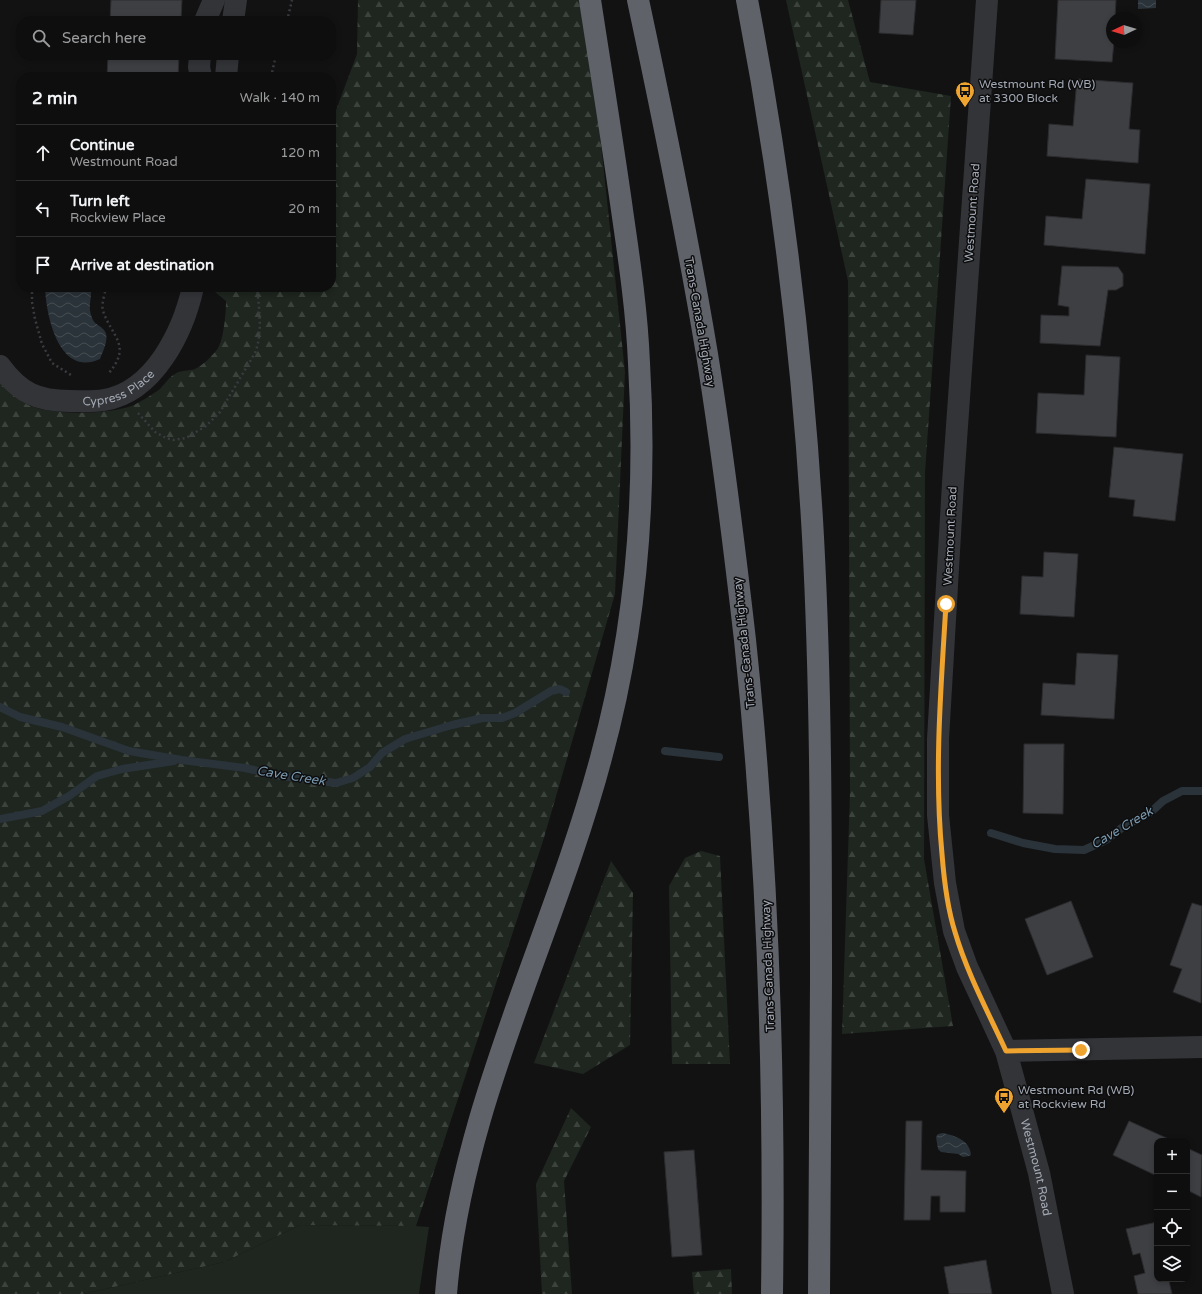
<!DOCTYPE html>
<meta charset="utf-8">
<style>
body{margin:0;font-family:"Varela Round",sans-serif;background:#1c1c1c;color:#f1f3f6}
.controls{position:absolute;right:12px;bottom:12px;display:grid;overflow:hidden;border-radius:8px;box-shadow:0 2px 6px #0003}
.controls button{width:36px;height:36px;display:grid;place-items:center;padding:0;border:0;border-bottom:1px solid #2e2e2e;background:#0e0e0e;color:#f1f3f6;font:20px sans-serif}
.compass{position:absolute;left:1106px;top:12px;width:36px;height:36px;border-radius:50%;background:#0e0e0e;box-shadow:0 2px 6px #0003;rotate:266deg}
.stop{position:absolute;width:12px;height:12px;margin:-9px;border:3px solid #eea42f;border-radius:50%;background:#fff}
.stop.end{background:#eea42f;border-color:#fff;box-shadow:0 1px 4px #0008}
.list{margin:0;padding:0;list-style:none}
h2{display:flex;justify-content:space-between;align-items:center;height:52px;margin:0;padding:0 16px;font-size:17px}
h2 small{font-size:13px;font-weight:400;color:#9b9c9e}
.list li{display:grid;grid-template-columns:26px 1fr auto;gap:12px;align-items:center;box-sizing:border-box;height:56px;padding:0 16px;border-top:1px solid #2e2e2e}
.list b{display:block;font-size:15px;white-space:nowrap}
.list p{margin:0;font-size:13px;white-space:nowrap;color:#9b9c9e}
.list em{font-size:13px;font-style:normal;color:#9b9c9e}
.icon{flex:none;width:22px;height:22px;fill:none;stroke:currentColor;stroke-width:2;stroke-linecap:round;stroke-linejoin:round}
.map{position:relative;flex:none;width:1202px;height:1294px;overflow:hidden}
.search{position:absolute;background:#0e0e0e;box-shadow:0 2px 6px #0003;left:16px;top:16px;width:320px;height:44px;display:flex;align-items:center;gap:10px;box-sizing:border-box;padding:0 14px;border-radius:16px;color:#9b9c9e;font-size:15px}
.panel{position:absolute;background:#0e0e0e;box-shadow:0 2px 6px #0003;left:16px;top:72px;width:320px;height:220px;border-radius:16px}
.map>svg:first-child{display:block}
.green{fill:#1e261f}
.forest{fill:url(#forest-firs)}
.water{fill:url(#water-waves)}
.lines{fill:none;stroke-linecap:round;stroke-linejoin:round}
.stream{stroke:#2a3339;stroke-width:8}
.building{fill:#3e3f43;stroke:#2c2c2f}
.path{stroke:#393b3f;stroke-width:2.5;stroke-dasharray:2 3;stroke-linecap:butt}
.minor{stroke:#333438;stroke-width:22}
.highway{stroke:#5f6269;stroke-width:22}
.route{stroke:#eea42f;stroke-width:5}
.labels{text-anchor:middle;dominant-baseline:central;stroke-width:3;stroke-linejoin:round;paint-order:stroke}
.poi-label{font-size:12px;fill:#a3a9b4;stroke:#0d0d0e;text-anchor:start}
.street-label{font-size:12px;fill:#a3a9b4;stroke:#0d0d0e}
.water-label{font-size:13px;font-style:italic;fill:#7a99af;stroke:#0d0d0e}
</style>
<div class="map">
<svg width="1202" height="1294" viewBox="0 0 1202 1294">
<defs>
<pattern id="forest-firs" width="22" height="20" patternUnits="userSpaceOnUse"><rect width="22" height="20" fill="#1e261f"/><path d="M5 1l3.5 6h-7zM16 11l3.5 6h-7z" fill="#3c433d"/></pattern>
<pattern id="water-waves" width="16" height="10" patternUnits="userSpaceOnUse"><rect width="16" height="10" fill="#2a3339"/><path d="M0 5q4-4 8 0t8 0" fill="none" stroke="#464e53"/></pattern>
</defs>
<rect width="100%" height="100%" fill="#121213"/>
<path class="green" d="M300,1225l116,1 13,1 -10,67h-336l141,-32z"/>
<g class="forest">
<path d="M358,0h222l15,86 30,286 -10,222 -72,247 -127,385 -116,-1 -76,37 -141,32h-83v-916c7,10 15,21 26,26 24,12 83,11 108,1 8,-4 19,-11 26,-16 5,-5 9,-12 15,-15 5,-4 14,-3 20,-5 7,-3 21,-16 24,-23 5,-10 7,-34 7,-45l-11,-9v-5h116v-171l4,-3 22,-59z"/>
<path d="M786,0h62l22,82 81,14 -26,377 -1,386 29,167 -111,8 8,-242 -2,-511z"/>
<path d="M701,851l19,5 10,208h-58l-3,-178 16,-28z"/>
<path d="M611,861l22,32 -3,152 -47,29 -49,-11z"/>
<path d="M571,1108l20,19 -27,54 8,113h-30l-6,-110z"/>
<path d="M731,1269l1,25h-38l-2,-22z"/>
</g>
<g class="water">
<path d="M1138,0h18v8l-18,1z"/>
<path d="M45,287h46c1,10 -3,19 0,28 3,10 6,8 12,14 8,7 0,22 -3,30 -41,19 -54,-44 -55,-72z"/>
<path d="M943,1133c12,3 27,7 28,22l-2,1 -6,1 -5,-3 -17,-2 -3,-3 -2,-12 2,-3z"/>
</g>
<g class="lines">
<g class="stream">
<path d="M0,707l20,10 42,10 67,24 53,9 63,8 36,8 55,7 17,-5 17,-11 12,-14 23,-14 47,-14 31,-7h19l13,-5 36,-22 9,-2 6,3"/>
<path d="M665,751l54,6"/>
<path d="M0,819l42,-8 27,-15 28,-20 25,-7 52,-8"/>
<path d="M991,833l32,10 32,6 29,1 22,-10 17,-13 28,-15 12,-11 19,-10h20"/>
</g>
</g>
<g class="building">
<path d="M111,0h71l-1,21h-71z"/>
<path d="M881,0h35l-3,35 -34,-2z"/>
<path d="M1058,0h58l-1,18h-3v24h2l-2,20 -57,-3z"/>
<path d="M108,55h71l-1,22h-71z"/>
<path d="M1077,79l56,4 -4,46 11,1 -2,33 -91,-7 2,-32 24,2z"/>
<path d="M1086,179l64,5 -5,70 -101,-9 2,-29 36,3z"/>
<path d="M1062,266l56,1 5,7v12l-7,4h-8l-8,56 -60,-3 1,-28 28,1v-9l-11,-2z"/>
<path d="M1086,355l34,2 -4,80 -80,-4 2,-40 46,2z"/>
<path d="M1114,447l69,7 -8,67 -42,-5 2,-16 -26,-3z"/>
<path d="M1044,552l34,2 -4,63 -54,-3 2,-38 21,1z"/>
<path d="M1077,653l41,2 -4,64 -73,-4 2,-32 32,2z"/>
<path d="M1024,744h40l-1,70 -40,-1z"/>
<path d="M1071,901l22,56 -46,18 -22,-56z"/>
<path d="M1192,903l10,3 -1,97 -28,-11 9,-23 -12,-4z"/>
<path d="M906,1121h16l-1,49 45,1 -1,41h-25v-16h-9l-1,24h-26z"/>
<path d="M1129,1121l44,20h-16v35l-44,-21z"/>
<path d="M1187,1148l15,7 -1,42 -14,-7z"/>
<path d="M694,1150l8,105 -30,2 -8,-105z"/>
<path d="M1157,1222v57h21l-9,2 3,13h-34l-4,-18 11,-3 -5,-20 -7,2 -7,-26z"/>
<path d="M986,1260l6,34h-43l-5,-27z"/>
</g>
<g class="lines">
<g class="path">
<path d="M287,21l5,-21"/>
<path d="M271,77l5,-22"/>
<path d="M32,287v15l3,17 7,25 10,19 19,12"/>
<path d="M106,287c-1,7 -5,17 -3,24 9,26 29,34 6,62"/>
<path d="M138,413l17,19 11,6 7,2 13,-2 20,-12 14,-14 35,-59c8,-21 4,-44 2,-66"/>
</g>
<g class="minor">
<path id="s1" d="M987,0l-34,483 -15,256v76l7,68 9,48 13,36 39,84 33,122 24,121"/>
<path d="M205,21l9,-21"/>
<path d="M233,21l3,-21"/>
<path d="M200,55l-1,12 2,10"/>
<path d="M226,77l2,-22"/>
<path id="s2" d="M0,366c20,27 37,35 70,35 11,0 23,1 34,-1 50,-8 79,-68 89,-113"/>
<path d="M1006,1051l196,-4"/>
</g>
<g class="highway">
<path d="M638,0c25,117 49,235 69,354 15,94 27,190 38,286 23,217 30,436 27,654"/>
<path d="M747,0c34,177 56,357 66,537 8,148 8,296 8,444 -1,104 -1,209 -2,313"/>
<path d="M446,1294c15,-188 107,-356 155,-536 35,-128 46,-262 38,-395 -2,-49 -9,-98 -16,-146 -10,-72 -22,-145 -33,-217"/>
</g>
</g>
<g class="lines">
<path class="route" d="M946,604c-5,83 -12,167 -4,250 2,26 5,53 13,78 12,41 33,80 51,119l75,-1"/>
</g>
<defs>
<symbol id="bus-pin" viewBox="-11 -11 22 30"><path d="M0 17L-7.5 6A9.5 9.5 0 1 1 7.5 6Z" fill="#eea42f" stroke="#0d0d0e"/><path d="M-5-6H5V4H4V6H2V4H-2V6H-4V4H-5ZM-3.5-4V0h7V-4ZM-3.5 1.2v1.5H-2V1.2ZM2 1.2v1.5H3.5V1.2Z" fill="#111"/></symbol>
</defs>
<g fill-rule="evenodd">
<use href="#bus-pin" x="954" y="80" width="22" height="30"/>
<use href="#bus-pin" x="993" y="1086" width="22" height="30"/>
</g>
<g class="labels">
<g class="poi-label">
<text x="979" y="84">Westmount Rd (WB)<tspan x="979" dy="14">at 3300 Block</tspan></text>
<text x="1018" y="1090">Westmount Rd (WB)<tspan x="1018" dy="14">at Rockview Rd</tspan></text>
</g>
<g class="street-label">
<text transform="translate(972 213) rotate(-86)">Westmount Road</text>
<text transform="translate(700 322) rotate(80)">Trans-Canada Highway</text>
<text stroke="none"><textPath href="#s2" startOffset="134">Cypress Place</textPath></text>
<text transform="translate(950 536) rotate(-87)">Westmount Road</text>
<text transform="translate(744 643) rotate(-96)">Trans-Canada Highway</text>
<text transform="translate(768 966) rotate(-92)">Trans-Canada Highway</text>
<text stroke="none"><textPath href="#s1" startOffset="1185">Westmount Road</textPath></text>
</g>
<g class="water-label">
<text transform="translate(291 776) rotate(9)">Cave Creek</text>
<text transform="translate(1122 828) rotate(-31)">Cave Creek</text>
</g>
</g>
</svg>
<div class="controls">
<button>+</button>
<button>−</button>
<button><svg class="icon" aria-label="locate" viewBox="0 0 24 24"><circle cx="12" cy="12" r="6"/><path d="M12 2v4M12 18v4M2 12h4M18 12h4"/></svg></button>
<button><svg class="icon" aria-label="layers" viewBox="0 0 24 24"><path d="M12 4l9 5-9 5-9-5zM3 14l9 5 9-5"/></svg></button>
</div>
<svg class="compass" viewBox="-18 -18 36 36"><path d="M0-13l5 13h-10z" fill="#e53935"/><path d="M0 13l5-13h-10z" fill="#9b9c9e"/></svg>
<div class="stop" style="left:946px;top:604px"></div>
<div class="stop end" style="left:1081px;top:1050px"></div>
<div class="search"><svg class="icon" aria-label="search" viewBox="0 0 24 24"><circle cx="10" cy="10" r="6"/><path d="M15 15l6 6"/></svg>Search here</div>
<section class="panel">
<h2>2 min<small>Walk · 140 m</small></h2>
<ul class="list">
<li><svg class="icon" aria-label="ahead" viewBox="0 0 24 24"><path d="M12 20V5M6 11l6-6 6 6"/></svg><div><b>Continue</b><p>Westmount Road</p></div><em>120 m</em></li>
<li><svg class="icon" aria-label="left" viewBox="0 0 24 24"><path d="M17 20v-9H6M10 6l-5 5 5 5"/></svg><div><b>Turn left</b><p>Rockview Place</p></div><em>20 m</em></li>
<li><svg class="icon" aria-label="arrive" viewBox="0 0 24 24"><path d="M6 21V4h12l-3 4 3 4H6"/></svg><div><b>Arrive at destination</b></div></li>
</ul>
</section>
</div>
